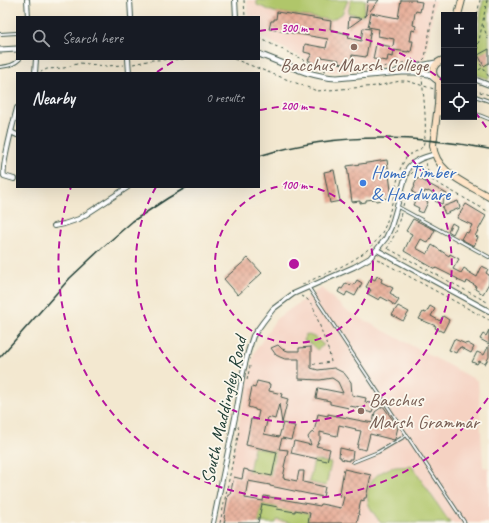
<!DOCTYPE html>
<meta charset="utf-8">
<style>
body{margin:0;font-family:Caveat,sans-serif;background:#242831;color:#f1f3f6}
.controls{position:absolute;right:12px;top:12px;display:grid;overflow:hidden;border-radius:0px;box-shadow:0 4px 16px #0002}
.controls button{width:36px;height:36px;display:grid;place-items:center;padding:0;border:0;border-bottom:1px solid #363941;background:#171b24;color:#f1f3f6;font:20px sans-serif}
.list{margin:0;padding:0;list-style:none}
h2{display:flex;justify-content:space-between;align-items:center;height:52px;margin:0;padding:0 16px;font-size:17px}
h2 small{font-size:13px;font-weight:400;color:#9ea1a6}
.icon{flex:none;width:22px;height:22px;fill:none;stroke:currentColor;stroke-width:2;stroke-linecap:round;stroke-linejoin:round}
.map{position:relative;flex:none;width:489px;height:523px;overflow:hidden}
.search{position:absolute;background:#171b24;box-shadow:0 4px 16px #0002;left:16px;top:16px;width:244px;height:44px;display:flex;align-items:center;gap:10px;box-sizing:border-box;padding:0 14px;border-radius:0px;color:#9ea1a6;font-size:15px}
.panel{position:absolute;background:#171b24;box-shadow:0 4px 16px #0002;left:16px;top:72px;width:244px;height:116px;border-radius:0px}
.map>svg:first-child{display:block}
.built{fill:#f5d2c2}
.green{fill:#b0c66b;stroke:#688250}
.building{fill:url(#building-cross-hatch)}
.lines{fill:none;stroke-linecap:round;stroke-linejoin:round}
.service-casing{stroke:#3f574b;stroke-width:4}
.minor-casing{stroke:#3f574b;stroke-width:6}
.tertiary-casing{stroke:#3f574b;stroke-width:7}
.secondary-casing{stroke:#3f574b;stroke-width:8}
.path{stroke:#3f574b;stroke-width:1;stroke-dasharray:3 3;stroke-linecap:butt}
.service{stroke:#fff;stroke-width:2}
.minor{stroke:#fff;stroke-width:4}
.tertiary{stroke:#fff;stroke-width:5}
.secondary{stroke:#ffe4c6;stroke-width:6}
.rail{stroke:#1f3d34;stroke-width:1.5}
.ring{fill:none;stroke:#b5179e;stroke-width:2;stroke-dasharray:7 5}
.education-dot{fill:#8d6e63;stroke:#fbf7ec;stroke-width:1.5}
.shop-dot{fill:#3f7fe0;stroke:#fbf7ec;stroke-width:1.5}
.labels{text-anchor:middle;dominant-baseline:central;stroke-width:3.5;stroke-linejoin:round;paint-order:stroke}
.education-label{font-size:19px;fill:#785e54;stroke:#fbf7ec}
.shop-label{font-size:19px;fill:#366cbe;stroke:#fbf7ec;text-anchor:start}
.street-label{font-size:19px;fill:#1f3d34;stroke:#fbf7ec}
.centre{fill:#b5179e;stroke:#fbf7ec;stroke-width:2}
.ring-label{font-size:12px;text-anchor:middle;font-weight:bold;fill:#b5179e;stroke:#fbf7ec;stroke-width:3.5;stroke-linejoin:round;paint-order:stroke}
</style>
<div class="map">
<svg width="489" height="523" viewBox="0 0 489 523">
<defs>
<pattern id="building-cross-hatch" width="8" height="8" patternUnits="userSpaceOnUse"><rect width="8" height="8" fill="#e7ab95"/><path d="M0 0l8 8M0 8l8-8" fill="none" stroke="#bb8c7a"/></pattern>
</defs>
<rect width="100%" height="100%" fill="#fbf7ec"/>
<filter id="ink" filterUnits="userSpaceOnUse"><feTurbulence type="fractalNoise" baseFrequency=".025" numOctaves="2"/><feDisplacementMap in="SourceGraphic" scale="8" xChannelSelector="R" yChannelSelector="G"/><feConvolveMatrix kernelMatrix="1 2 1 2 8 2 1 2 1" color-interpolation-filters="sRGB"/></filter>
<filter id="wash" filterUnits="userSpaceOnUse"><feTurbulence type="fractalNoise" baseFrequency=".012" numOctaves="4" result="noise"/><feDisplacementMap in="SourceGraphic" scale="16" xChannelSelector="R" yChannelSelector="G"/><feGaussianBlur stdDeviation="0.9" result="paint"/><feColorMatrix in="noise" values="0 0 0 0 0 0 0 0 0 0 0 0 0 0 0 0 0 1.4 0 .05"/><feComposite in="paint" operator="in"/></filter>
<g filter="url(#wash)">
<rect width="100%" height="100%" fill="#f3e8d0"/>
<g class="built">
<path d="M247,0h188l-10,59 -77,13h-17l-72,-36v-19h-11z"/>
<path d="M321,288l26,23 131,70 5,86 6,1v55h-271l36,-170 22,-34z"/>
</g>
<g class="green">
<path d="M257,0h91l-6,14 -11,6 -57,-8 -17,-7z"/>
<path d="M351,0h15l-3,16 -15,-3z"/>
<path d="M483,0h6v79l-15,-5v-18z"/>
<path d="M306,334l8,3 10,8 -7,5 -6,-6 -7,-3z"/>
<path d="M254,447l21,5 -5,24 -21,-4z"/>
<path d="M314,460l17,3 -5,23 -17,-4z"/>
<path d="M411,465l39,58h-69c-4,-5 -10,-13 -12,-18 -5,-13 3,-30 15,-34 3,-2 9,-4 12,-4 7,-1 7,1 15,-2z"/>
<path d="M262,504l16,3v1l17,4v-2l14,3 -1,10h-16l-15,-3 -1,3h-10l-6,-1v1h-2z"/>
</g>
<g id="blocks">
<g class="building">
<path d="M368,0h11l-14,17z"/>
<path d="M401,0h15l-1,1 7,1 -2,10 -4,-1 -1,2 -2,12 3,1 -1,5 -3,-1 -2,11h3l-2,11 -3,-1v1l-14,-2 -1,7 -5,-1 -1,5 -14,-2 3,-15 17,3 1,-8 -16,-3 1,-7 -11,-2 3,-14 27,5z"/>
<path d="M277,12l54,9 -1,8 17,5 2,1 -1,3 13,3 2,-13 8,1 -5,28 -14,-2 -2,10 -12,-2 1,-3 -18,-3 -4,8 -9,-5 4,-6 -8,-2 1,-8 21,4 2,-9 -59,-10 2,-8h3v-2h2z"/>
<path d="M349,17l13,1 -14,10z"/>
<path d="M489,49v14l-5,3 -6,-11z"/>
<path d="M387,160l4,30 -3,8 -7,1v1l-5,1 -1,-2 -9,1v2l-6,1v-2l-8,1 -5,-36z"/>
<path d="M334,170l6,31 -10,2 -6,-31z"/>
<path d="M418,178l29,16 -5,10 -7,-3 3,-5 -10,-5v1l-3,-1 -3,7 6,4 -5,11 -5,-2 1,-3 -6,-3 5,-10 -6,-3 3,-6 -1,-1z"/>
<path d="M458,201l2,7 -15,6 -3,-7z"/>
<path d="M466,204l20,12 -11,20 3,1 -4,9 -13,-7 4,-7 3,1 4,-8 -15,-7z"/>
<path d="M413,219l22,11 -7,13 -7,-4 -5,9 11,6 5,-9 17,11 1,-2 9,5 -6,10 8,4 3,-5 3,2v1l10,6 5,-11 6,3 -2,4 3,2v8l-6,11 -8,-5 1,-3 -9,-5 -1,3 -4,-2 -5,-2 1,-1 -22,-11 -1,1 -31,-18 8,-17 -6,-3z"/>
<path d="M452,223l5,3 -4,8 -5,-3z"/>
<path d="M248,258l14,15 -24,22 -14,-16z"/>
<path d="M377,276l5,3 -1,3 12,6 -3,5 3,2v1l6,4 -4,6 -3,-2v-1l-11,-6 -2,3 -11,-6 3,-4 -5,-3 5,-9 4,2z"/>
<path d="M357,280l5,3 -7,13 -8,-4 -2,4 -7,-4 2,-4 2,1 4,-6 4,2 1,-1 3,1z"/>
<path d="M398,306l11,6 -6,9 -11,-6z"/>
<path d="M430,306l5,3 -4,7 9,5 3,-5 6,4 -6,12 -8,-4 1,-2 -17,-7 4,-7 3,1z"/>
<path d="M489,330v14l-9,-5 3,-5 3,2z"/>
<path d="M454,339l12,5 1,-1 7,4 -3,6 -11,-6 -1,2h-1l-2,4 -7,-3z"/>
<path d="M278,345l4,4 6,2h11v-3l12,-1v21l7,2 16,-2 10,5 7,9 1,13 14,3 -1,4 9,2 -2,9 -7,-2v-2l-15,-3 -1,2 -19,-4v-3l-14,-3 2,-10 25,5 -5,-11 -6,-4 -12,2 -21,-1v-20h-14l-5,-2 -4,-2 -5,-7z"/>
<path d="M489,345v12l-4,7 -6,-3 -2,3 -5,-2 5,-10 7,3z"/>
<path d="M257,381l13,3 -1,7 13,3 -1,3 7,2 -6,24 -3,-19 -4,15 -7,-2 -4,17 15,3 4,-14 12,3 -4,14 -9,-2 -3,11 9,1 -4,17 1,1 -2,10 14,3 2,-10h5l-1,11 22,5 -2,10 -53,-11v-1l-22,-4 -3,17 18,3 1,-5 56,10 1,-2 20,4 3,-11 -4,-1 1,-3h-1l4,-24 27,6 -5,23h-2v3l-3,-1 -3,14h1l-2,9h-49l2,-10 -15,-3v2l-18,-3 1,-2 -16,-3 -4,19h-34l1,-4 -1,-1 4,-23h2l4,-18 8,2 2,-10 4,1v1l24,5 5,-24 -31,-7 5,-26 6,1 2,-9 -4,-1v-1l-7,-2 4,-20 3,1z"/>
<path d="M383,406l15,21 -3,12 -1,1 -24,-6 -4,16 -9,-2 4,-17 -6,-1 1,-1 -17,-4 -2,11 -17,-4v8l-4,6 14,3 -3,12 -36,-8 3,-12 17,4 -3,-8 3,-4 3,-1 4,-18 10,2v-2l29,6 16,3 2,-11z"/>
<path d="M340,448l13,3 -1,8h-3v2l-8,-2v-2h-2z"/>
</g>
</g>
</g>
<g filter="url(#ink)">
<use href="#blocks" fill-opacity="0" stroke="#3f574b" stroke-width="1"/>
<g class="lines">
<defs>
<g id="service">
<path d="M0,34l17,-1"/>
<path d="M0,67c9,-1 14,-2 20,-8"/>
<path d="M474,100l1,-4 14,5"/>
<path d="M474,113l15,6"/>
<path d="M398,207l91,50"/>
<path d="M309,288l156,235"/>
<path d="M353,462l25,-10 29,-17"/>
</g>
<g id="minor">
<path d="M27,0l1,17"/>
<path d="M130,0l1,17"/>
<path d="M235,0l1,17"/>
<path d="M128,59l1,14"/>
<path d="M35,73l1,-14"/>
<path d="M474,79l15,6"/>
<path d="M11,132l6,3"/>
<path d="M14,179l-10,-3c-3,-10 10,-55 13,-68"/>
<path d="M54,226l10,-2 15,-5 49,-32"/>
<path d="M377,250l112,61"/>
<path d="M213,523l24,-115 6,-36 5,-20 5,-16 10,-14 10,-13 20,-15 61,-27 16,-9 16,-20 5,-11 17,-59c6,-8 17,-11 27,-14"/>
</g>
<g id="tertiary">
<path d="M0,50l17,-1"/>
<path d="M259,54c26,10 51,23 78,24l65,-6h13l14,2 6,5"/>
<path d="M399,70l37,-7"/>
</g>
<g id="secondary">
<path d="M458,15l4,-15"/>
<path d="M444,60c-14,3 -15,20 0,23"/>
<path d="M439,82l-1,23 -5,40c2,28 35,39 56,52"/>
<path d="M440,112l4,-12"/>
</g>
</defs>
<use href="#service" class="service-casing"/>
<use href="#minor" class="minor-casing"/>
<use href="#tertiary" class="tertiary-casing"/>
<use href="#secondary" class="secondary-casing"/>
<g class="path">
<path d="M244,0l1,17"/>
<path d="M487,0l-11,56 3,6 10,15"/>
<path d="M483,25l6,17"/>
<path d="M474,32l6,-32"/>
<path d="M259,38l67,33"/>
<path d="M234,59l83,32 60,-5 23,-5h7l27,8"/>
<path d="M423,60l2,-2 10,-58"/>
<path d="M133,64l19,-4 34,-1"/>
<path d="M366,70l42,-8"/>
<path d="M40,73l1,-1 6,-3 17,-1 16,-5 25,3 19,-1"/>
<path d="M474,73l8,-5"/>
<path d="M474,90l15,5"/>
<path d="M426,163l4,16 59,33"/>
<path d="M411,174c4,-5 10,-6 16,-6"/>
<path d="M403,206l3,-12"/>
<path d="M387,249l9,-17 5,-19"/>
<path d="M389,249l100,54"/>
<path d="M377,259l112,61"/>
<path d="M303,285v-1c31,-15 73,-27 84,-63 4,-13 7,-26 10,-39 1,-5 2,-10 4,-15 2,-4 4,-9 8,-12 4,-3 11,-4 13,-8 7,-8 1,-56 0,-69"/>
<path d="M301,296l6,3 6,7 16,46 2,10 -16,2 -4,1"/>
<path d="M247,380l3,-14"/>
<path d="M220,523l19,-92 -1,-5"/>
</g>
<use href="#service" class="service"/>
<use href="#minor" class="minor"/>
<use href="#tertiary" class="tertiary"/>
<use href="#secondary" class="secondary"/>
<g class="rail">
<path d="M259,156c76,-24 153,-22 230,-7"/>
<path d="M0,357l70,-79 33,-31 30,-26 35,-23 19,-11"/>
</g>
</g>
</g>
<g class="ring">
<circle cx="294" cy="264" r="79"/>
<path d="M260 110A158 158 0 1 1 156 187"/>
<path d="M488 398A236 236 0 0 1 71 187M157 72A236 236 0 0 1 176 60M259 31A236 236 0 0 1 443 81M475 112A236 236 0 0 1 488 130"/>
</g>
<g class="education-dot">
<circle cx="354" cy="47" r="4"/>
<circle cx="361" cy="411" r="4"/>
</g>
<circle class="shop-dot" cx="363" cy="183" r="4"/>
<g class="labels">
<g class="education-label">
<text x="354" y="65">Bacchus Marsh College</text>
<text x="369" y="400" text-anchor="start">Bacchus<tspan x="369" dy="22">Marsh Grammar</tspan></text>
</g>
<g class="shop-label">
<text x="371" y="172">Home Timber<tspan x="371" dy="22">&amp; Hardware</tspan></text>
</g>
<g class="street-label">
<text transform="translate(224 410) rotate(-77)">South Maddingley Road</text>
</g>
</g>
<circle cx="294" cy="264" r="6" class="centre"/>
<g class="ring-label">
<text x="294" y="32">300 m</text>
<text x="294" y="110">200 m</text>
<text x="294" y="189">100 m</text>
</g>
</svg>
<div class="controls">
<button>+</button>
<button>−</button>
<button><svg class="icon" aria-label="locate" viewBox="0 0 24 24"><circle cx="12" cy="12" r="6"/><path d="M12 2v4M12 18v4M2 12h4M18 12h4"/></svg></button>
</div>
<div class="search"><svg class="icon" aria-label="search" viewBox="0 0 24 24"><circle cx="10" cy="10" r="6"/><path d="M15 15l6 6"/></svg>Search here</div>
<section class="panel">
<h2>Nearby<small>0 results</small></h2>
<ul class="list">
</ul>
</section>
</div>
